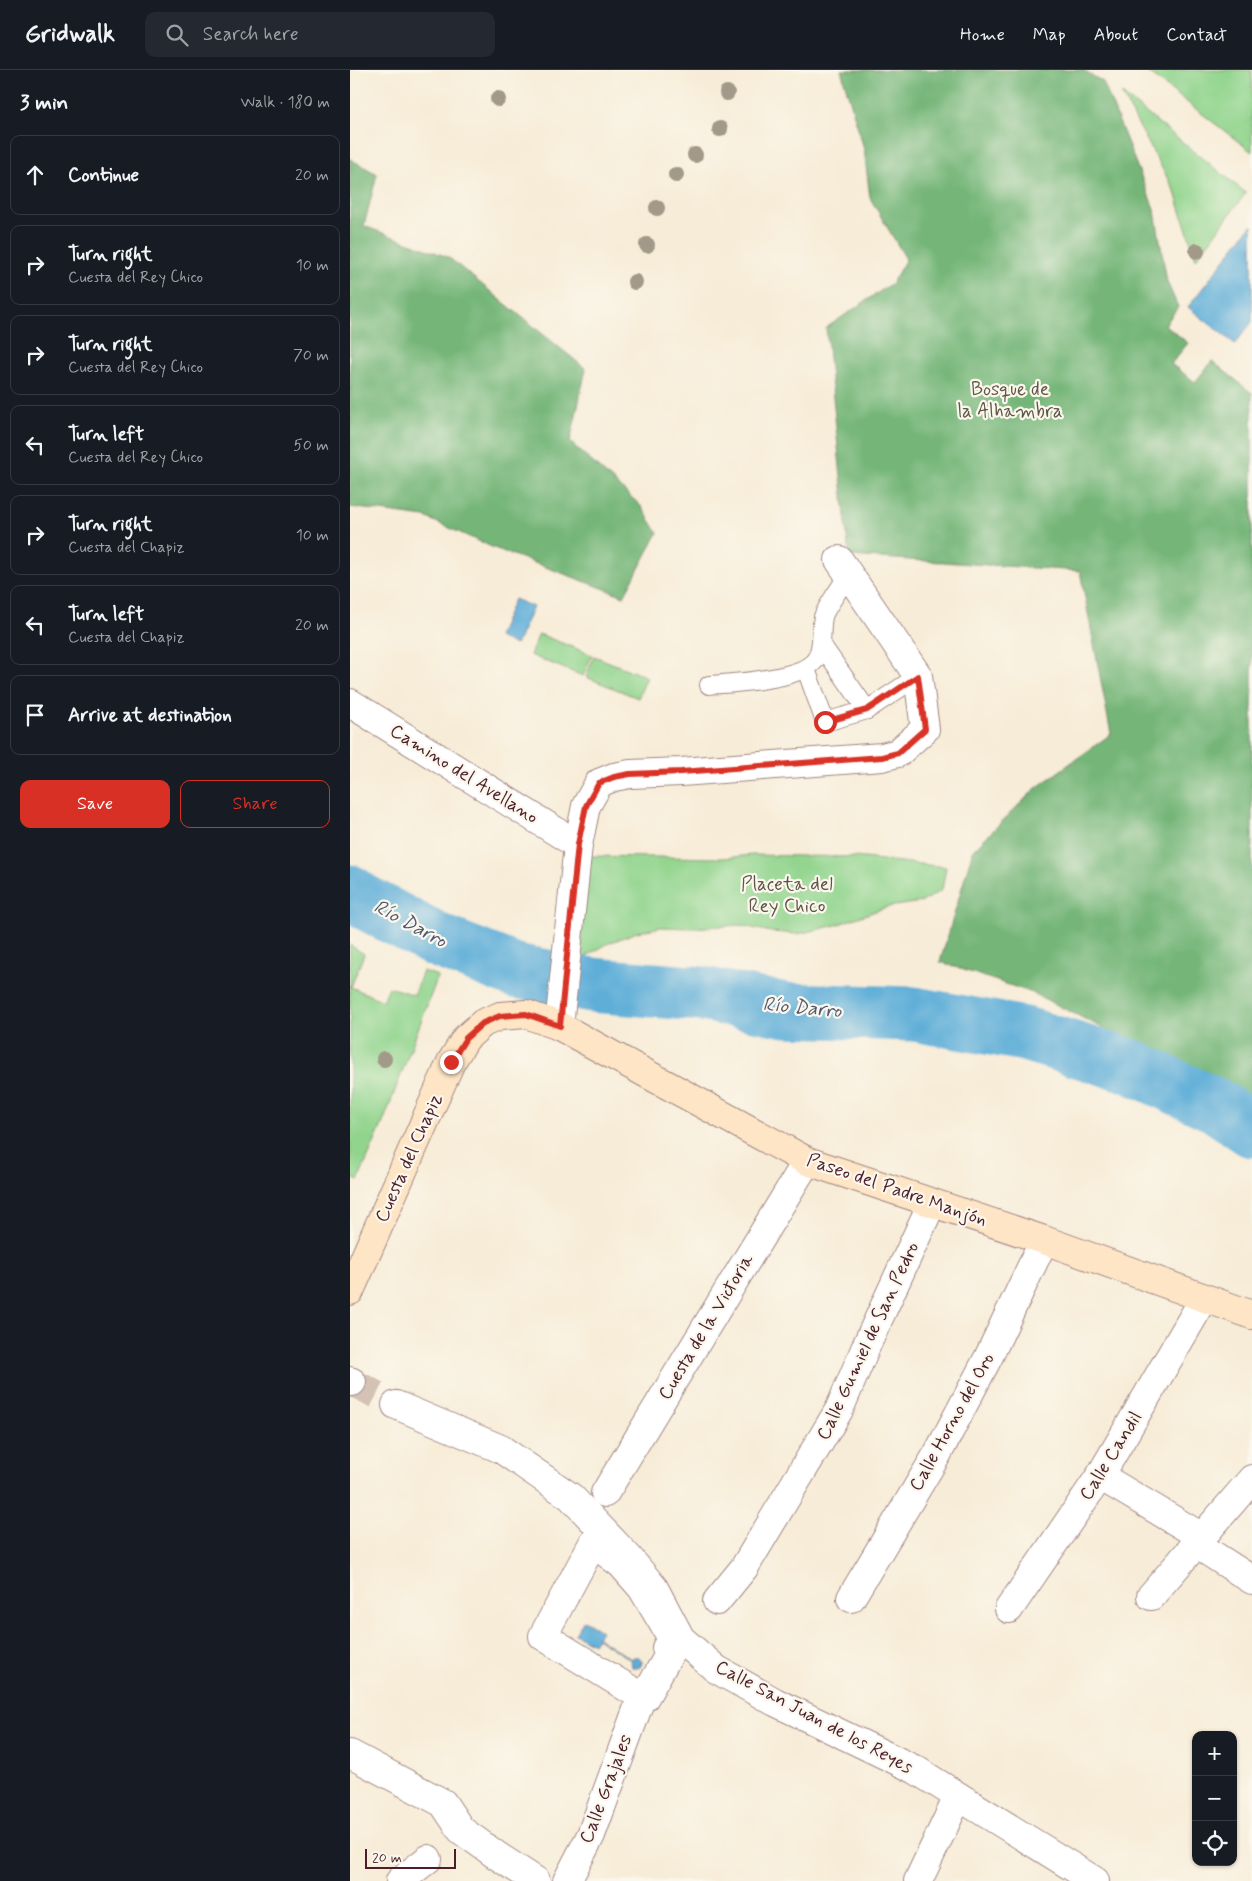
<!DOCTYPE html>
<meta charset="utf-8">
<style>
body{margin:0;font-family:Mynerve,sans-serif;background:#242831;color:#f1f3f6}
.controls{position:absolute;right:15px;bottom:15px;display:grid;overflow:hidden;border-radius:10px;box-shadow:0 1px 4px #0004}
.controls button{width:45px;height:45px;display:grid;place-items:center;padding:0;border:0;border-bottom:1px solid #363941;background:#171b24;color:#f1f3f6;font:25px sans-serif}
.scale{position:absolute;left:15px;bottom:12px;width:91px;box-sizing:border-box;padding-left:5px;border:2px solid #4a1f2b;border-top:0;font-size:14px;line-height:18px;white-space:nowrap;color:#4a1f2b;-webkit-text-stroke:4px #fbf7ec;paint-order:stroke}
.stop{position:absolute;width:15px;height:15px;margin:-11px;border:4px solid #d93025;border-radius:50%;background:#fff}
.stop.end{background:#d93025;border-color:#fff;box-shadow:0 1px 5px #0008}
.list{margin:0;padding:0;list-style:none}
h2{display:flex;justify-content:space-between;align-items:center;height:65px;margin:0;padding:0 20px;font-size:21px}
h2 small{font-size:16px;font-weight:400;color:#9ea1a6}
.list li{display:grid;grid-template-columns:32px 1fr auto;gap:15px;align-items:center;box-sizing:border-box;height:80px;margin:0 10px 10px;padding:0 10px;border:1px solid #363941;border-radius:10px}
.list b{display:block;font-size:19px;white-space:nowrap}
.list p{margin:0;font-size:16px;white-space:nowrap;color:#9ea1a6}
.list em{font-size:16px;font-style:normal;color:#9ea1a6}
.actions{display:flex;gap:10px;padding:15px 20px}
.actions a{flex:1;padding:11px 0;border:1px solid #d93025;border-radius:10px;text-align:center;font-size:18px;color:#d93025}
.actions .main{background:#d93025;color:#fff}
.icon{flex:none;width:28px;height:28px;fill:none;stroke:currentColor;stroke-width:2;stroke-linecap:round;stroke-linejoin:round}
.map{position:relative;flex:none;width:902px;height:1811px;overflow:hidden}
header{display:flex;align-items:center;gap:30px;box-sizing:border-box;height:70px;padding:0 25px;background:#171b24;border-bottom:1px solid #363941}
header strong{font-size:24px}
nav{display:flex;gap:28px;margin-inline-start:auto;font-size:18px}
.search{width:350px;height:45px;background:#242831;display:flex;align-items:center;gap:12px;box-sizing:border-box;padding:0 18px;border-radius:10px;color:#9ea1a6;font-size:19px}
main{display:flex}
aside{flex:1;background:#171b24}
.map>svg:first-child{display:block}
.green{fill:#91d48d;stroke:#6e7a5c}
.forest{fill:#74b678;stroke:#5f6a52}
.water{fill:#5eaed8;stroke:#546682}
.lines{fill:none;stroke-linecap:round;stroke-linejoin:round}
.river{stroke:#5eaed8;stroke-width:55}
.street-tunnel{stroke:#d4c3b5;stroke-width:28;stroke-dasharray:28 14;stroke-linecap:butt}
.lane-casing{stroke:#a08681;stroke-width:20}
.street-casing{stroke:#a08681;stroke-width:30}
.secondary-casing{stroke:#a08681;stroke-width:30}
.lane{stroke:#fff;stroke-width:18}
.street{stroke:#fff;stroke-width:28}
.secondary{stroke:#fde5c5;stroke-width:28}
.tree{fill:#a39988}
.route{stroke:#d93025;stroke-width:6}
.labels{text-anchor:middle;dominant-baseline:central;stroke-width:4.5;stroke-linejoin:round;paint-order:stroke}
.park-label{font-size:19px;fill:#5f5548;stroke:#fbf7ec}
.street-label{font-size:19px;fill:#4a1f2b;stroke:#fbf7ec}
.water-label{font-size:20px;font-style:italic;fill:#525870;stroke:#fbf7ec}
</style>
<header>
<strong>Gridwalk</strong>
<div class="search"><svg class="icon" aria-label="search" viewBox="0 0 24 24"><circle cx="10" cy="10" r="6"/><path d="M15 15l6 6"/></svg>Search here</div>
<nav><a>Home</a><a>Map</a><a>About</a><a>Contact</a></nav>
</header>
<main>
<aside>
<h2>3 min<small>Walk · 180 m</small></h2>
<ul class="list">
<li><svg class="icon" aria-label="ahead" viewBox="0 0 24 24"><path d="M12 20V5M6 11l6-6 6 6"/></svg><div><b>Continue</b></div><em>20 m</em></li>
<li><svg class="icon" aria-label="right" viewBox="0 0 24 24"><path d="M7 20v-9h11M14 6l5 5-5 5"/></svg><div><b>Turn right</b><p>Cuesta del Rey Chico</p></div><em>10 m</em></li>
<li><svg class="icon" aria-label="right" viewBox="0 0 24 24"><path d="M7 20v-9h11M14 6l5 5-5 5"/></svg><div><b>Turn right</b><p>Cuesta del Rey Chico</p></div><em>70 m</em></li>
<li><svg class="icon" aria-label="left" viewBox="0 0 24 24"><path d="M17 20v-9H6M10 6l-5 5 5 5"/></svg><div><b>Turn left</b><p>Cuesta del Rey Chico</p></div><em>50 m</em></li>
<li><svg class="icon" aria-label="right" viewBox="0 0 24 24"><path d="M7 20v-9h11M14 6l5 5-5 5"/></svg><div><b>Turn right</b><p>Cuesta del Chapiz</p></div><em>10 m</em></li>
<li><svg class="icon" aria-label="left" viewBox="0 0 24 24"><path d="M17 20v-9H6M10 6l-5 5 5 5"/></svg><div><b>Turn left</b><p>Cuesta del Chapiz</p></div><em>20 m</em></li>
<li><svg class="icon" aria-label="arrive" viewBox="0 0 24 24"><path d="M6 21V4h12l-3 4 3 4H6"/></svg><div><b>Arrive at destination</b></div></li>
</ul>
<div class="actions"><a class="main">Save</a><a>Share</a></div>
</aside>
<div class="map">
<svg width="902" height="1811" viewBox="0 0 902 1811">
<rect width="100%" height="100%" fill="#fbf7ec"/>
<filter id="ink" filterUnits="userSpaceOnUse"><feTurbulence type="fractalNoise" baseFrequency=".02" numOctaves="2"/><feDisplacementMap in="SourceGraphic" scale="10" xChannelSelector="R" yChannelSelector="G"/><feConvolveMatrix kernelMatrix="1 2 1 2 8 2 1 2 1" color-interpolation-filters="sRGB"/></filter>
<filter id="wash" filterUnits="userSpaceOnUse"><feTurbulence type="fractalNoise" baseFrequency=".0096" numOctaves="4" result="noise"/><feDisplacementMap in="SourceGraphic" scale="20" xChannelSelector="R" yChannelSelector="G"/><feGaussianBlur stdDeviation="1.12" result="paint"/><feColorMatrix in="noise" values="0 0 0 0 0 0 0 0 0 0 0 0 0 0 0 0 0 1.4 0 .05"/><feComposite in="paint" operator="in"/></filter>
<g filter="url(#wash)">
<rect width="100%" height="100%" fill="#f7ecd7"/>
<g class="green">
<path d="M795,0h107v82z"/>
<path d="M771,23l125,100 -50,66 -21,-67z"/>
<path d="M189,564l53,21 -9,21 -53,-21z"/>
<path d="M244,586l53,21 -9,21 -52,-21z"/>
<path d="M402,785l103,2 91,10 -4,23 -20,12 -35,5 -51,18 -38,9 -27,-2 -32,-7 -48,3 -30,-1 -24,5 -30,12 -32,19 15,-107 134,2z"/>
<path d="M0,875l14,9 -13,33 32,14 6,-14 25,8 9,-24 15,5 -54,144 -26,61 -8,-4z"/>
</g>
<g class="forest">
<path d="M491,0h242l20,12 52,129 12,71 11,25 -13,18 23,18 -17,21 24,18 17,-21 40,32v710l-219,-110 -93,-31 33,-112 63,-62 75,-54 -31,-163 -231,-15 -23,-228 66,-45 14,-24 -36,-61 -6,-49z"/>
<path d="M0,89l27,15 -13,52 84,31 138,112 -16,73 71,64 17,27 -34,63 -130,-48 -69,-31 -75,-10z"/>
</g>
<g class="water">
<path d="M902,154v98l-17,22 -47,-37z"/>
<path d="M164,529l19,8 -17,38 -18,-8z"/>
<path d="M234,1550l17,11 -4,6 34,22 3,-2h5l3,5 -1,4 -3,2 -6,-1 -1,-7 -34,-22 -4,6 -18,-10z"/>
</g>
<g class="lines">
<path class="river" d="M0,822l9,7 75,40 81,32 77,14 111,9 83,16 128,4 111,20 105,32 87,40 35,24"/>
</g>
</g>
<g filter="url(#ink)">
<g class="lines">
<path class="street-tunnel" d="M2,1312l44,23"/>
<defs>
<g id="lane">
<path d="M471,574l46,66"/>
<path d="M456,599l19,53 42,-12 51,-34"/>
<path d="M359,615c24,-2 94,-5 107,-26 8,-13 4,-28 7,-42 2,-9 20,-33 26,-43"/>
</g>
<g id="street">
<path d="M0,633l228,142"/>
<path d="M209,956l19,-181 8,-39 13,-23 15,-6 16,-3 51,-2 201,-15 16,-4 27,-24 -7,-53 -79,-116"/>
<path d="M0,1311l2,1"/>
<path d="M46,1335l105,44 70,48 58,61 25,30 27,51 35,30 59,33 141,68 179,111"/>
<path d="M750,1406l102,61"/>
<path d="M255,1423l202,-332"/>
<path d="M243,1473l28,21 21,24 31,52 -7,8 5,3 -26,46 -6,-2 -96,-59z"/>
<path d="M846,1474l56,36"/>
<path d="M801,1526l101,-117"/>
<path d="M501,1528l87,-145 50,-95 56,-118"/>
<path d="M367,1531l27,-33 95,-158 28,-66 59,-128 4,-14"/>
<path d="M659,1539l91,-133 99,-169 3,-10"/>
<path d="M0,1684l93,49 18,27 35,25 40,26"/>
<path d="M50,1811l28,-22"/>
<path d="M217,1811l24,-46 51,-139"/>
<path d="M568,1811l40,-84"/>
</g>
<path id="secondary" d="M0,1221l101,-229 15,-24 17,-15 17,-7 26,-2 33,12 248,135 237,79 208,75"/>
</defs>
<use href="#lane" class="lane-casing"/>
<use href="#street" class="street-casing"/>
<use href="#secondary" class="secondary-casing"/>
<use href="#lane" class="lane"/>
<use href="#street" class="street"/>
<use href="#secondary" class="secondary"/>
</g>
<g class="tree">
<circle cx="377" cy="23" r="8"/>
<circle cx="148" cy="29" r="8"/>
<circle cx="370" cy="59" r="8"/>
<circle cx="345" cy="85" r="8"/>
<circle cx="326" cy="105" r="8"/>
<circle cx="307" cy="138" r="8"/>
<circle cx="297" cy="175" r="8"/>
<circle cx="847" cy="181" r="8"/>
<circle cx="285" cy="212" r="8"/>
<circle cx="34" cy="989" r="8"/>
</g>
</g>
<g class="lines" filter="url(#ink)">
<path class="route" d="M101,992l15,-24 17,-15 17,-7 26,-2 34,12 18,-182 8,-38 13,-23 15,-6 16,-3 51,-2 201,-15 16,-4 27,-24 -7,-53 -51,34 -42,12"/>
</g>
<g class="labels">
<g class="park-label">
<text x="660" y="319">Bosque de<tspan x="660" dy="22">la Alhambra</tspan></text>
<text x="437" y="814">Placeta del<tspan x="437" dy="22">Rey Chico</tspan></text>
</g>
<g class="street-label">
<text transform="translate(114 704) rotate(32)">Camino del Avellano</text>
<text transform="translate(59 1088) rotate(-66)">Cuesta del Chapiz</text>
<text transform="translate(547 1120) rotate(19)">Paseo del Padre Manjón</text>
<text transform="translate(356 1257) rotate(-59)">Cuesta de la Victoria</text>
<text transform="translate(518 1271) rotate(-65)">Calle Gumiel de San Pedro</text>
<text transform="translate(602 1352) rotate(-61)">Calle Horno del Oro</text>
<text transform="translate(761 1386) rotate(-58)">Calle Candil</text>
<text transform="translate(464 1647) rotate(28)">Calle San Juan de los Reyes</text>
<text transform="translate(256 1719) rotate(-69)">Calle Grajales</text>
</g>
<g class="water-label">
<text transform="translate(60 854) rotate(28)">Río Darro</text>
<text transform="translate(452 938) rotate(5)">Río Darro</text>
</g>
</g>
</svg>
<div class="controls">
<button>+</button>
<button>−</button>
<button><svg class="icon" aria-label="locate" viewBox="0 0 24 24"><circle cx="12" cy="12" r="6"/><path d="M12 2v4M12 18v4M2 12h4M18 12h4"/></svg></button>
</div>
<div class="scale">20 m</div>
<div class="stop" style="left:475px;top:652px"></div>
<div class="stop end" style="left:101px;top:992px"></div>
</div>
</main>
